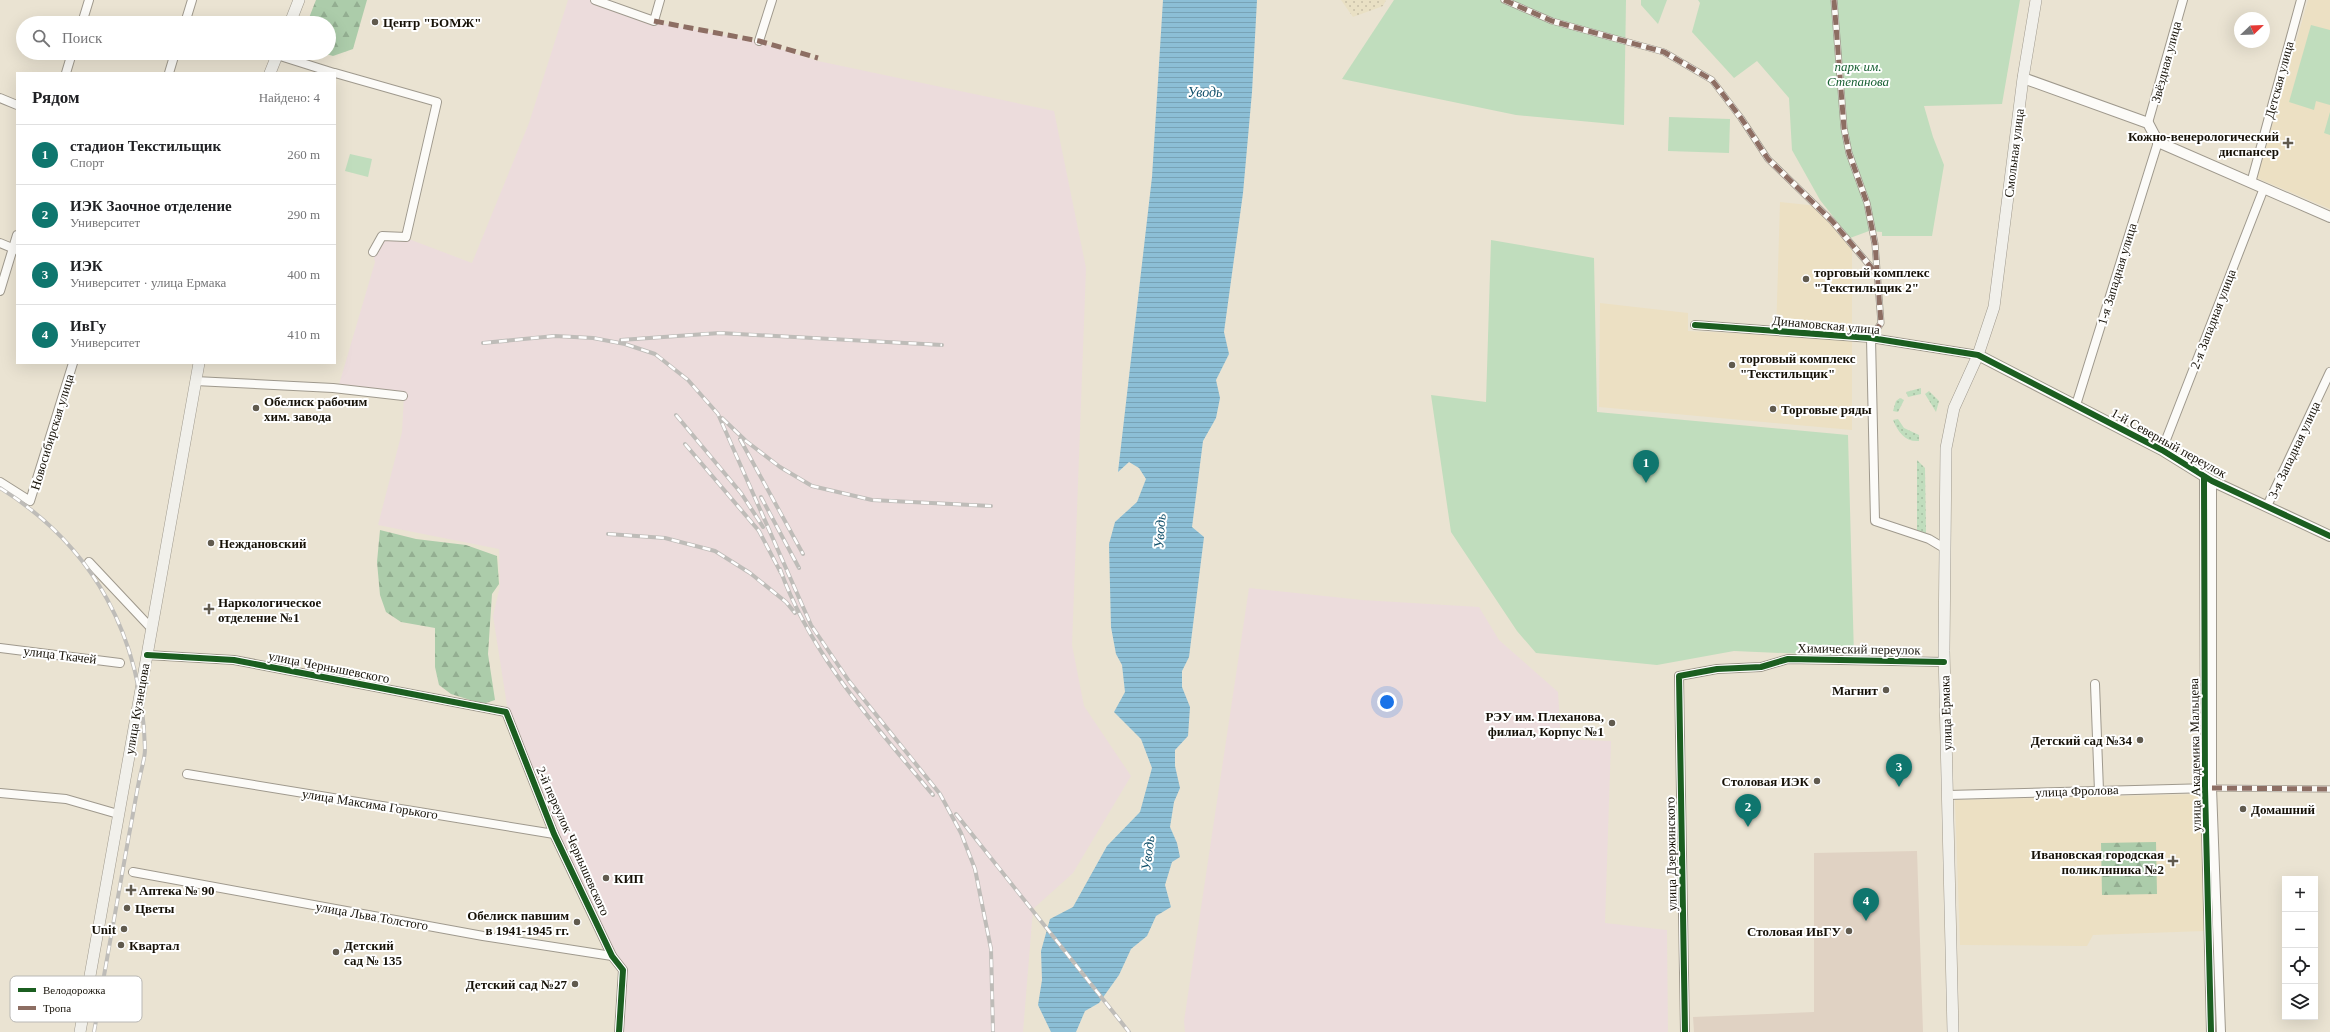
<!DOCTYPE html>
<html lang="ru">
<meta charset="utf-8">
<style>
body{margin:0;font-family:Georgia,serif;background:#f2f2f2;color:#202124}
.controls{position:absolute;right:12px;bottom:12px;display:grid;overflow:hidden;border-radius:0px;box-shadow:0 4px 16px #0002}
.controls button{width:36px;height:36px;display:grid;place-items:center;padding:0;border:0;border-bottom:1px solid #e0e0e0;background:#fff;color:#202124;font:20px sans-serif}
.compass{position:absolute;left:2234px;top:12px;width:36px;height:36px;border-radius:50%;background:#fff;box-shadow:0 4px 16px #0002;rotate:67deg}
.you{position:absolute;left:1387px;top:702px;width:14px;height:14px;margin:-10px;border:3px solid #fff;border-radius:50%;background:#1a73e8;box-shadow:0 0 0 6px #1a73e833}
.badge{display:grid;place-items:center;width:26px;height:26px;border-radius:50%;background:#0f766e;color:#fff;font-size:13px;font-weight:700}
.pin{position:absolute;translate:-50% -33px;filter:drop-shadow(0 1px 2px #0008)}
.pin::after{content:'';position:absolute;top:21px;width:14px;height:12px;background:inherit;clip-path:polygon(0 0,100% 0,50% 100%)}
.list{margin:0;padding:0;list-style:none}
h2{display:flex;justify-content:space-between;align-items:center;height:52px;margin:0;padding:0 16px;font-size:17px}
h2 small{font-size:13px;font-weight:400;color:#757577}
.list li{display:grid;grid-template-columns:26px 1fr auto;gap:12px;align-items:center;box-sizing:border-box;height:60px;padding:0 16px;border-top:1px solid #e0e0e0}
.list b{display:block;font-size:15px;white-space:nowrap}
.list p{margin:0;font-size:13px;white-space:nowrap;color:#757577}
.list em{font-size:13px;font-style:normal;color:#757577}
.icon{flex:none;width:22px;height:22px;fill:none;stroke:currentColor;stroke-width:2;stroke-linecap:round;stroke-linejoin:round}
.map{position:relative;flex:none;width:2330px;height:1032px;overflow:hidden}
.search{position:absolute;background:#fff;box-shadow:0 4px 16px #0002;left:16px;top:16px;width:320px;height:44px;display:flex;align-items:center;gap:10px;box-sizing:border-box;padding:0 14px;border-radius:22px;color:#757577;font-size:15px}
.panel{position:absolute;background:#fff;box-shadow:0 4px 16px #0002;left:16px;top:72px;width:320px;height:292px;border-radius:0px}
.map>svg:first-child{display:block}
.built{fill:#ece0c3}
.industrial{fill:#ecdcdc}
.education{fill:#e0d2c3}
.grass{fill:url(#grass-dots)}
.forest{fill:url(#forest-firs)}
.sand{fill:url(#sand-dots)}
.green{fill:#c0ddbd}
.water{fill:url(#water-rules)}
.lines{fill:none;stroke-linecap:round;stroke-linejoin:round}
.pedestrian-casing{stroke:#9f998d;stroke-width:7}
.minor-casing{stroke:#9f998d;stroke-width:10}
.tertiary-casing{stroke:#9f998d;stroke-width:12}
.secondary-casing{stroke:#9f998d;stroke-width:12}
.pedestrian{stroke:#fcfbf8;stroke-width:5.5}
.minor{stroke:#fcfbf8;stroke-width:8}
.tertiary{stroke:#fcfbf8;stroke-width:10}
.secondary{stroke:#f1f0eb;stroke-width:11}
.rail-casing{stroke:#bebcb8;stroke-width:4}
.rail{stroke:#fff;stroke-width:2.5;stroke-dasharray:8;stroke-linecap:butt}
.quiet{stroke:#8d6e63;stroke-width:5;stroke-dasharray:10 5;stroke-linecap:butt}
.cycleway-casing{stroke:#fff;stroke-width:8}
.cycleway{stroke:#1b5e20;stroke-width:6}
.poi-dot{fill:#605a4e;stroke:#fff;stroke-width:1.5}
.labels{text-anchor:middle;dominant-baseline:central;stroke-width:4;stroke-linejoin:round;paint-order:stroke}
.poi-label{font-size:13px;font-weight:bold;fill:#161107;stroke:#fff;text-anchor:start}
.street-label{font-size:13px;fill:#161107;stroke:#fff}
.park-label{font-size:13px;font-style:italic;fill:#186033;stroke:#fff}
.water-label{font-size:14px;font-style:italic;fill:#11506b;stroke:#fff}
.key{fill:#fff;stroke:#b9b8b5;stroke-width:1}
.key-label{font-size:11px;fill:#161107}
</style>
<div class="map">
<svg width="2330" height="1032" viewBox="0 0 2330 1032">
<defs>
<pattern id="grass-dots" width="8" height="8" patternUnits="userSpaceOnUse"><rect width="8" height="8" fill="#c0ddbd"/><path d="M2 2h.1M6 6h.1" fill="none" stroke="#a4bda1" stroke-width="1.8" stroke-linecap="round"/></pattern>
<pattern id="forest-firs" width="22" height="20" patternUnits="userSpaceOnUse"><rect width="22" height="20" fill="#acccaa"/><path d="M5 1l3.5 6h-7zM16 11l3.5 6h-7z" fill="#93ae91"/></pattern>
<pattern id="sand-dots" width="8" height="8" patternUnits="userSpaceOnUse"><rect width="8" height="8" fill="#e9e0c4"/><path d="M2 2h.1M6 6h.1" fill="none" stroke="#c7bfa7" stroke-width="1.8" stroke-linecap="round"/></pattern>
<pattern id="water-rules" width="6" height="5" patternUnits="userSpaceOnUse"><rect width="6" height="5" fill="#8cbfd6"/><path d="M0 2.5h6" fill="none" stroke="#78a3b6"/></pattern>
</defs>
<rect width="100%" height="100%" fill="#eae3d2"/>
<g class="built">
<path d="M2308,0h22v209l-73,-31z"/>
<path d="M1780,202l38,4 34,40v184l-253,-23 1,-104 88,10v18l88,4z"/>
<path d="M2201,794l3,137 -111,4 -6,11 -127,-1 -5,-145z"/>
</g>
<g class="industrial">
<path d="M568,0h23l63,22 105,20 59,19 236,50 32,157 -14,377 12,61 47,70 -58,97 -40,36 -10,123h-402l3,-62 -10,-15 -58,-121 -48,-122 -15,-96 7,-30 -1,-37 -121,-24 24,-93 2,-37 -66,-7 37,-126 -2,-10 10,-15 23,1 66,25 57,-140z"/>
<path d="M1249,588l113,12 117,7 20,33 59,52 3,47 50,2 -6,182 62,7 1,102h-483l-1,-11z"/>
</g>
<path class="education" d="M1917,851l6,181h-229l-1,-15 121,-5v-159z"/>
<g class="grass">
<path d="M1921,388v6l-13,3 -2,-5z"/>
<path d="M1929,391l10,10 -3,11 -11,-18z"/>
<path d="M1900,398l4,2 -6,12 -5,-1 3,-10z"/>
<path d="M1898,419l6,9 15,7v6c-14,1 -21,-9 -26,-21z"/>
<path d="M1917,460l8,8 1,65 -9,1z"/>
<path d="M2211,928h4l3,104h-4z"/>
</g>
<g class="forest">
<path d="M316,0h51l-14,49 -20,7 -10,-3h6v-30h-22z"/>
<path d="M380,530l36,9 50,6 31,11 2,28 -7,10 -4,60 7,46 -12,4 -32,-10 -12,-9 -4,-18v-39l-34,-6 -15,-10 -6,-17 -3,-33z"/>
<path d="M2156,842l1,52 -55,1 -1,-52z"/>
</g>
<path class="sand" d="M1341,0h45l-3,6 -30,11z"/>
<g class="green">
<path d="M1394,0h232l-2,125 -108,-10 -174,-36z"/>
<path d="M1641,0h26l-9,24 -17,-19z"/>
<path d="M1698,0h322l-18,104 -78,2 9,31 11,28 -12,71h-50v-4l-13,-1 -19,7 -30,-38 -28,-50 -3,-52 -32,-37 -23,17 -42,-46 8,-29z"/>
<path d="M2311,25l19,5v75l-14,-4 -2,9 -25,-8z"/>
<path d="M2330,112v23l-6,-2z"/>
<path d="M1669,117l61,2 -1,34 -61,-2z"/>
<path d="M350,154l22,5 -4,18 -23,-6z"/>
<path d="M1491,240l103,18 3,154 251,23 6,221 -120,-5 -77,14 -121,-12 -19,-22 -66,-99 -20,-137 55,7z"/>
</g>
<path class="water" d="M1163,0h94l-5,92 -9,101 -19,139 5,22 -13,26 4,18 -4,20 -13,23 -11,86 12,10 -15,120 -7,14v16l8,20 -2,29 -13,14v16l5,22 -6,14 -4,25 7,16 3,14 -8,5 -7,23 6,22 -15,9 -9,20 -16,13 -12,26 -20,28 -14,8 -9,21h-25l-13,-27 4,-25 -1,-29 9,-32 23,-12 34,-61 33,-34 12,-44 -11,-29 -27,-27 11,-20 -3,-27 -6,-11 -5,-27 -2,-83 6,-22 22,-20 9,-23 -7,-11 -10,-6 -11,10 34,-295z"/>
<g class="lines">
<defs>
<g id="pedestrian">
<path d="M1504,0l48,21 112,31 48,28 29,38 27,41 64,62 44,52"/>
<path d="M1834,0l10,128 5,25 18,50 8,41 6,79 -10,15"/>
<path d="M2212,788l118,1"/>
</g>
<g id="minor">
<path d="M595,0l59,21 6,-21"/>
<path d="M82,23l7,-23"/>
<path d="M185,23l7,-23"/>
<path d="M759,41l13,-41"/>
<path d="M277,55l57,18"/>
<path d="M66,73l6,-20"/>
<path d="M169,73l6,-20"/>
<path d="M335,73l102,29 -31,135 -24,-1 -9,16"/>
<path d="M0,98l17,7"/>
<path d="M2148,123l35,-123"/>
<path d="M2251,183l50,-183"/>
<path d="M0,243l17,7"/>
<path d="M0,291l17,-56"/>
<path d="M1695,325l176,13 107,17"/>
<path d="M1871,338l4,183 54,18 15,9"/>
<path d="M195,381l138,7 70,8"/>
<path d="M2076,405l82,-263"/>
<path d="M2162,450l102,-262"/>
<path d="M2204,477l1,311 6,244"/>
<path d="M2212,481v307l9,244"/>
<path d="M0,482l30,19 43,-138"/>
<path d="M2267,506l63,-134"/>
<path d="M89,562l62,66"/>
<path d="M0,648l120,15"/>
<path d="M147,655l87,5 272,52 48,122 58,122 11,14 -4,62"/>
<path d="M2095,684l4,107"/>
<path d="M187,774l367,60"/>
<path d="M0,793l66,6 52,15"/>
<path d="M1948,795l262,-7"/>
<path d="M133,872l350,64 129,20"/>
<path d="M1685,1032l-6,-356 38,-7 44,-2 27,-8 156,3"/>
</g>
<g id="tertiary">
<path d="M2023,78l125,45 10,19 172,75"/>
<path d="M1978,355l184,95 50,31 118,55"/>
</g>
<g id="secondary">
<path d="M290,23l9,-23"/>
<path d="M270,73l8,-20"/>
<path d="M80,1032l119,-669"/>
<path d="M1953,1032l-9,-381 2,-203 8,-40 24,-53 16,-48 29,-229 13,-78"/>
</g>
</defs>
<use href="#pedestrian" class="pedestrian-casing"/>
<use href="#minor" class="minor-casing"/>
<use href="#tertiary" class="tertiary-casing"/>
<use href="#secondary" class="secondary-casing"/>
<use href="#pedestrian" class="pedestrian"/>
<use href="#minor" class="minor"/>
<use href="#tertiary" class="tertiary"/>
<use href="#secondary" class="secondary"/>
<defs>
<g id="rail">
<path d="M621,340l99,-7 222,12"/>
<path d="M483,343l72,-7 38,2 32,6 30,10 33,26 30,34 93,211 38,56 91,113 21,39 14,36 16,80 2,83"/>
<path d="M676,415l65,78 22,34"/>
<path d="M722,418l24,23 34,26 32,19 60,14 119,6"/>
<path d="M740,439l63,115"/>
<path d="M685,444l74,87 22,42"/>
<path d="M0,488c95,59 142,150 145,261 0,8 -3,18 -5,27 -4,19 -7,39 -11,59 -12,66 -23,131 -35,197"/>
<path d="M761,497l38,71"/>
<path d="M608,534l57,4 50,13 35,22 36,29 9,11"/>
<path d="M780,569c31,87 95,156 153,226"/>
<path d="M956,814l173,218"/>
</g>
</defs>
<use href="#rail" class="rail-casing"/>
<use href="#rail" class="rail"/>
<g class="quiet">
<path d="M1504,0l48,21 112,31 48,28 29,38 27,41 64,62 44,52"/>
<path d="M1834,0l10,128 5,25 18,50 8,41 6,79 -10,15"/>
<path d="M654,21l105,20 59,17"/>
<path d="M2212,788l118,1"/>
</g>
<defs>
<g id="cycleway">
<path d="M1695,325l176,13 107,17 184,95 50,31 118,55"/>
<path d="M2204,477l1,311 6,244"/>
<path d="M147,655l87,5 272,52 48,122 58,122 11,14 -4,62"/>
<path d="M1685,1032l-6,-356 38,-7 44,-2 27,-8 156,3"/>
</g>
</defs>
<use href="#cycleway" class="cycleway-casing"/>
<use href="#cycleway" class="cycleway"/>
</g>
<g class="poi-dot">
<circle cx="375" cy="22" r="4"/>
<path d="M2286 137h4v4h4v4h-4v4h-4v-4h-4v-4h4z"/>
<circle cx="1806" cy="279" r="4"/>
<circle cx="1732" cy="365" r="4"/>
<circle cx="256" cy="408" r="4"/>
<circle cx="1773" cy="409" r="4"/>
<circle cx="211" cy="543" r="4"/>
<path d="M207 603h4v4h4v4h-4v4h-4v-4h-4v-4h4z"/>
<circle cx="1886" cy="690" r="4"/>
<circle cx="1612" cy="723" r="4"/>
<circle cx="2140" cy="740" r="4"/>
<circle cx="1817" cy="781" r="4"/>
<circle cx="2243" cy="809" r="4"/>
<path d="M2171 855h4v4h4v4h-4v4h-4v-4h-4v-4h4z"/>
<circle cx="606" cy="878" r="4"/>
<path d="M129 884h4v4h4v4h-4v4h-4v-4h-4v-4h4z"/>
<circle cx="127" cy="908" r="4"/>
<circle cx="577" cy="922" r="4"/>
<circle cx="124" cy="929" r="4"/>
<circle cx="1849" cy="931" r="4"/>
<circle cx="121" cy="945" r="4"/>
<circle cx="336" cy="952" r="4"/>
<circle cx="575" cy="984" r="4"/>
</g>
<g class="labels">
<g class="poi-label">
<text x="383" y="22">Центр "БОМЖ"</text>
<text x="2279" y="136" text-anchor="end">Кожно-венерологический<tspan x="2279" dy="15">диспансер</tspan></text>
<text x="1814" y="272">торговый комплекс<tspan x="1814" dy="15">"Текстильщик 2"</tspan></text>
<text x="1740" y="358">торговый комплекс<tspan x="1740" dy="15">"Текстильщик"</tspan></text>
<text x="264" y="401">Обелиск рабочим<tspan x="264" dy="15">хим. завода</tspan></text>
<text x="1781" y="409">Торговые ряды</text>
<text x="219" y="543">Неждановский</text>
<text x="218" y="602">Наркологическое<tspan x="218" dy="15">отделение №1</tspan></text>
<text x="1878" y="690" text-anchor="end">Магнит</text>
<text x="1604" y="716" text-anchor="end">РЭУ им. Плеханова,<tspan x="1604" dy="15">филиал, Корпус №1</tspan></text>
<text x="2132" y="740" text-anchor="end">Детский сад №34</text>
<text x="1809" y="781" text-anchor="end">Столовая ИЭК</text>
<text x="2251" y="809">Домашний</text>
<text x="2164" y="854" text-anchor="end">Ивановская городская<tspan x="2164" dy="15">поликлиника №2</tspan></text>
<text x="614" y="878">КИП</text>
<text x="139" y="890">Аптека № 90</text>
<text x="135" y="908">Цветы</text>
<text x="569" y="915" text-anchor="end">Обелиск павшим<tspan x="569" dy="15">в 1941-1945 гг.</tspan></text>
<text x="116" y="929" text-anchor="end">Unit</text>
<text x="1841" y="931" text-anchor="end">Столовая ИвГУ</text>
<text x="129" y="945">Квартал</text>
<text x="344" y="945">Детский<tspan x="344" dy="15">сад № 135</tspan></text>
<text x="567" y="984" text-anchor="end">Детский сад №27</text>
</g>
<g class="street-label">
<text transform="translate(2166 62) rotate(-75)">Звёздная улица</text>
<text transform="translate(2279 80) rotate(-75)">Детская улица</text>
<text transform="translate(2014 153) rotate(-83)">Смольная улица</text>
<text transform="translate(2117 274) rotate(-73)">1-я Западная улица</text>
<text transform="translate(2213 319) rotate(-69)">2-я Западная улица</text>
<text transform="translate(1826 325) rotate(5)">Динамовская улица</text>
<text transform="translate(52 432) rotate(-73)">Новосибирская улица</text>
<text transform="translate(2169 443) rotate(29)">1-й Северный переулок</text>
<text transform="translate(2294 450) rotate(-65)">3-я Западная улица</text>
<text transform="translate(1859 649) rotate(1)">Химический переулок</text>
<text transform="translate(60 655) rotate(7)">улица Ткачей</text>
<text transform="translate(329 667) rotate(11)">улица Чернышевского</text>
<text transform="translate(137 709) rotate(-80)">улица Кузнецова</text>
<text transform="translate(1946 713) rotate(-92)">улица Ермака</text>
<text transform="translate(2195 755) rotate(-91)">улица Академика Мальцева</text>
<text transform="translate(2077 791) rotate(-2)">улица Фролова</text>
<text transform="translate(370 804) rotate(9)">улица Максима Горького</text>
<text transform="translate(573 841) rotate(66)">2-й переулок Чернышевского</text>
<text transform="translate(1671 854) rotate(-91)">улица Дзержинского</text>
<text transform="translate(372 916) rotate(10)">улица Льва Толстого</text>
</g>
<g class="park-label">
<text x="1858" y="66">парк им.<tspan x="1858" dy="15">Степанова</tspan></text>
</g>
<g class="water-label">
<text x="1205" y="92">Уводь</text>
<text transform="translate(1160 531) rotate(-86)">Уводь</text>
<text transform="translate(1148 853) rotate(-83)">Уводь</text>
</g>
</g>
<rect x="10" y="976" width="132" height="46" rx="6" class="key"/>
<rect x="18" y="988" width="18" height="4" fill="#1b5e20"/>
<rect x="18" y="1006" width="18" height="4" fill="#8d6e63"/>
<g class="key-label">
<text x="43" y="994">Велодорожка</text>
<text x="43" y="1012">Тропа</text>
</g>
</svg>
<div class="controls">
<button>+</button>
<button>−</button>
<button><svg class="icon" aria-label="locate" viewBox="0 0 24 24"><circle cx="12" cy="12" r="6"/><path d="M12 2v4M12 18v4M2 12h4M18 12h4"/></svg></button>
<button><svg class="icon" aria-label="layers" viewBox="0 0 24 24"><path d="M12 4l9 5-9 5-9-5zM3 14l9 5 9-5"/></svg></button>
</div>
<svg class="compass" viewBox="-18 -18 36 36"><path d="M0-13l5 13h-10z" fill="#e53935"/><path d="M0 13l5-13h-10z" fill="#757577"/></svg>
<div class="you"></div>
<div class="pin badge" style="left:1646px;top:483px">1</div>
<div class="pin badge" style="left:1748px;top:827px">2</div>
<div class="pin badge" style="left:1899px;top:787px">3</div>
<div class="pin badge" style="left:1866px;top:921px">4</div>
<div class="search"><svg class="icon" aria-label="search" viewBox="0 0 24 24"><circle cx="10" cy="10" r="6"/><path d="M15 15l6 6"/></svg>Поиск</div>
<section class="panel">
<h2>Рядом<small>Найдено: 4</small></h2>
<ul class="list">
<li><span class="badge">1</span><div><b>стадион Текстильщик</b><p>Спорт</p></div><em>260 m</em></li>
<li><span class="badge">2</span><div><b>ИЭК Заочное отделение</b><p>Университет</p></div><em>290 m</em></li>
<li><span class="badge">3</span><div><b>ИЭК</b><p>Университет · улица Ермака</p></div><em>400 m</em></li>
<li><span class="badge">4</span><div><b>ИвГу</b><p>Университет</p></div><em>410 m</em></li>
</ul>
</section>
</div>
